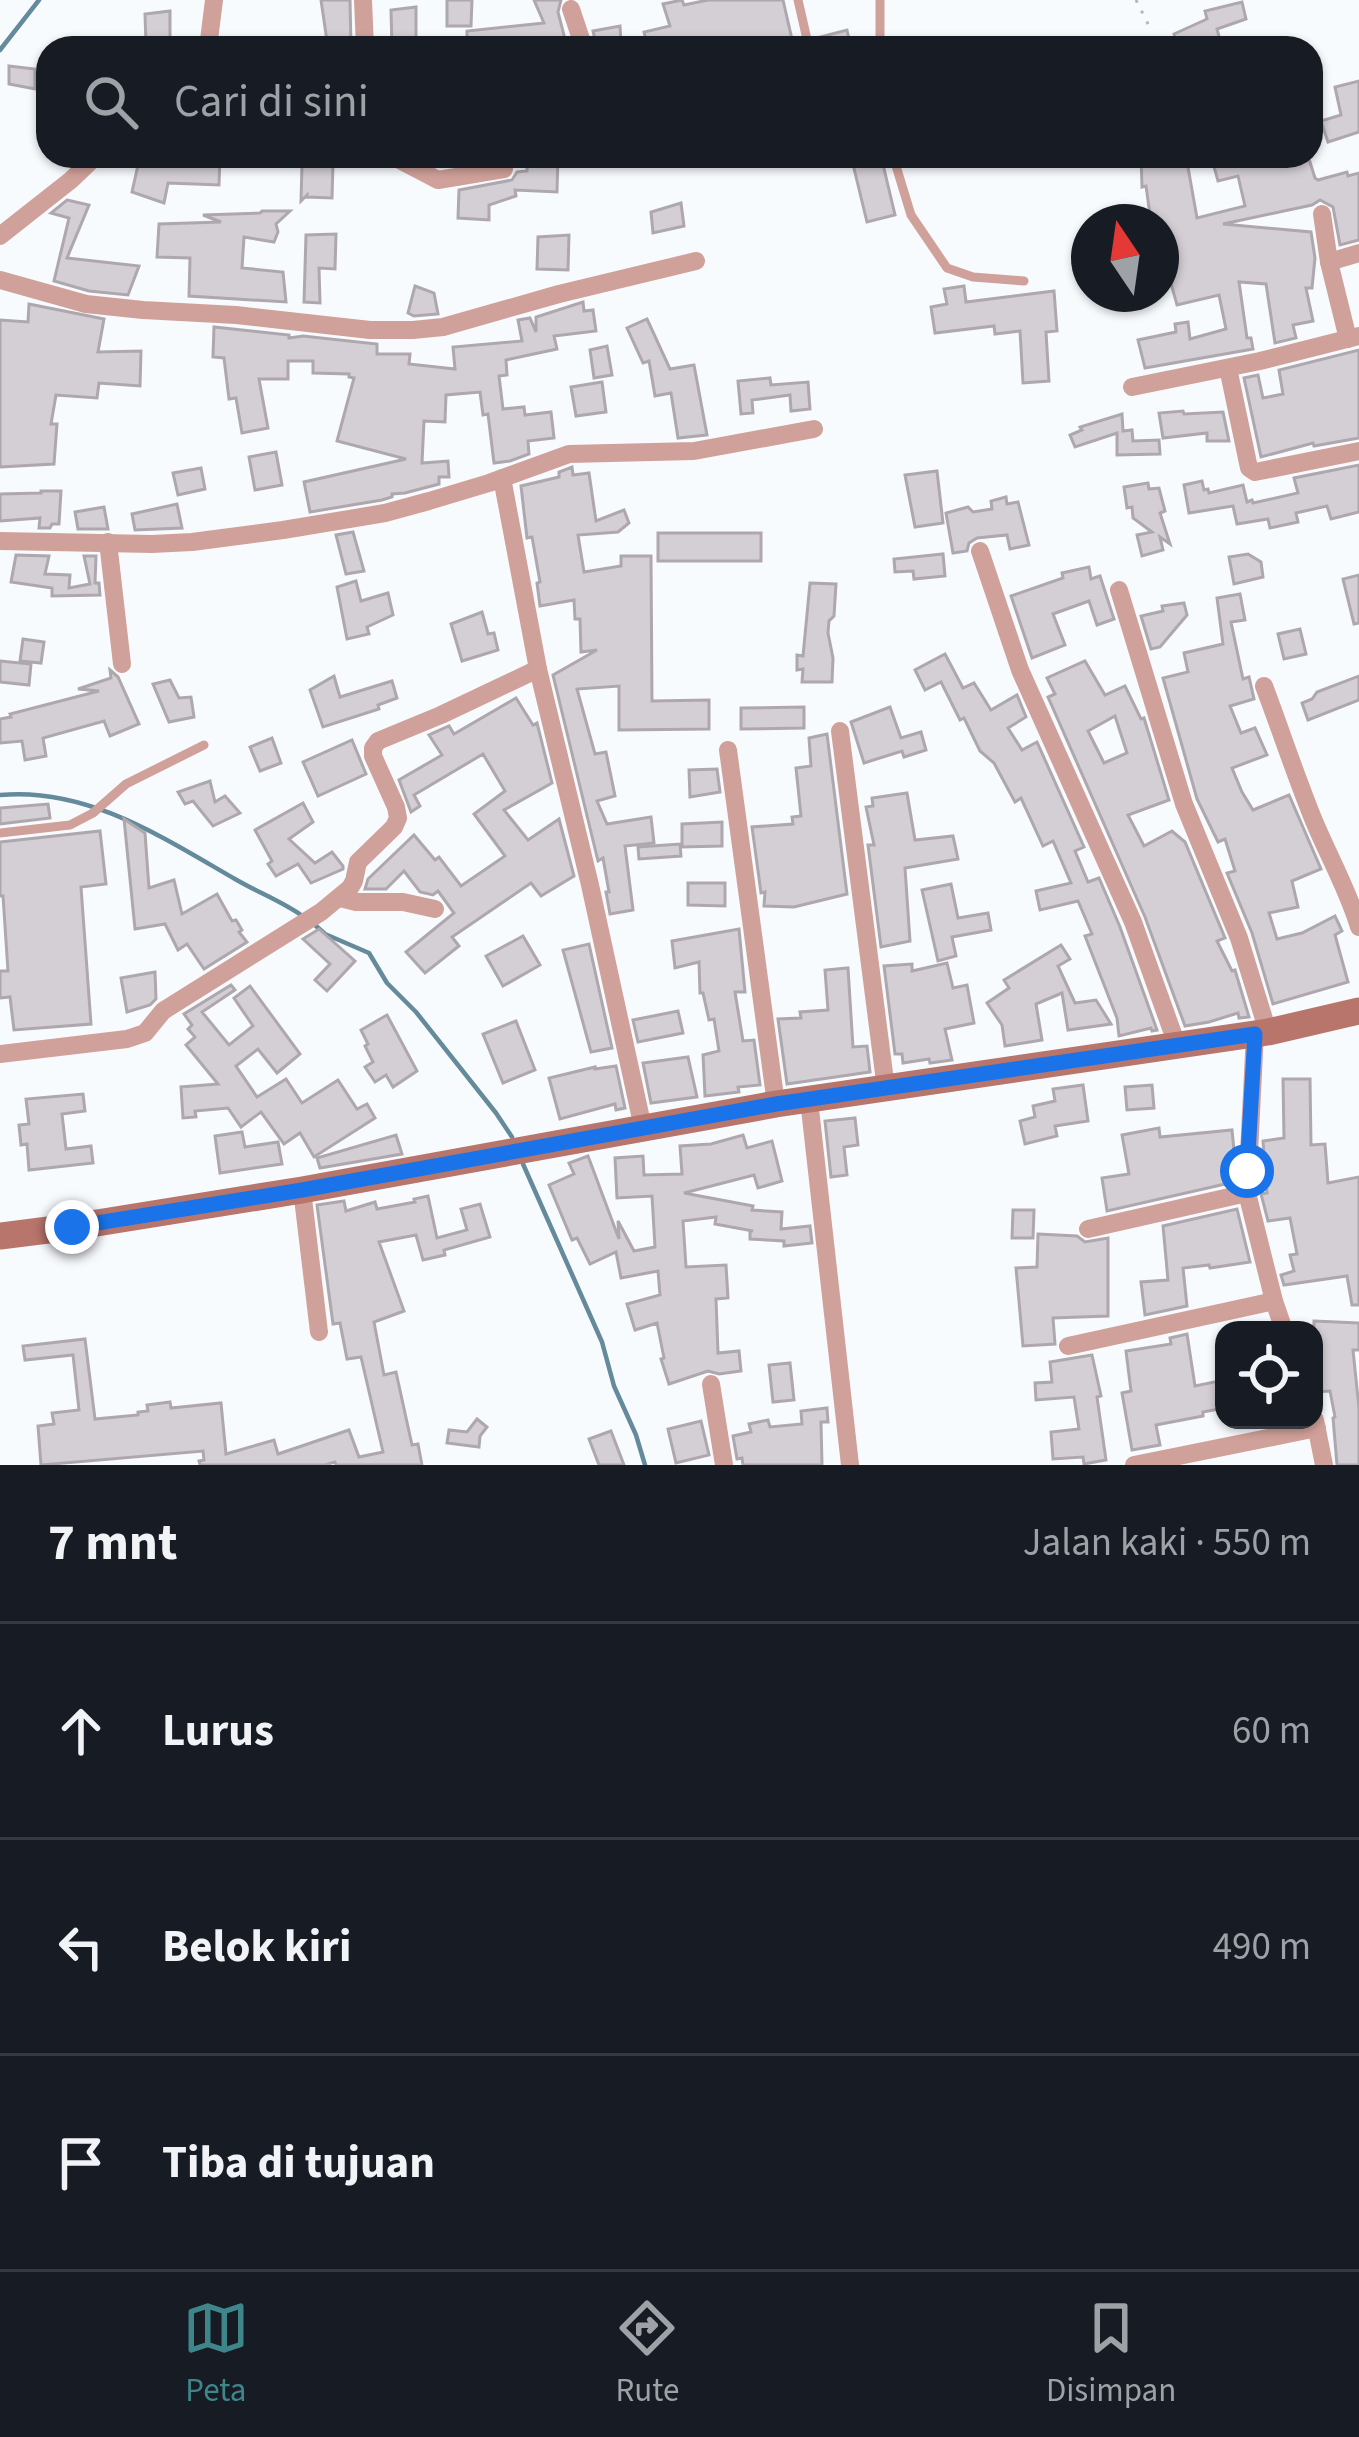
<!DOCTYPE html>
<html lang="id">
<meta charset="utf-8">
<style>
body{margin:0;font-family:"Source Sans 3",sans-serif;background:#242831;color:#f1f3f6}
.controls{position:absolute;right:36px;bottom:36px;display:grid;overflow:hidden;border-radius:24px;box-shadow:0 3px 9px #0004}
.controls button{width:108px;height:108px;display:grid;place-items:center;padding:0;border:0;border-bottom:3px solid #363941;background:#171b24;color:#f1f3f6;font:60px sans-serif}
.compass{position:absolute;left:1071px;top:204px;width:108px;height:108px;border-radius:50%;background:#171b24;box-shadow:0 3px 9px #0004;rotate:347deg}
.stop{position:absolute;width:36px;height:36px;margin:-27px;border:9px solid #1a73e8;border-radius:50%;background:#fff}
.stop.end{background:#1a73e8;border-color:#fff;box-shadow:0 3px 12px #0008}
.list{margin:0;padding:0;list-style:none}
h2{display:flex;justify-content:space-between;align-items:center;height:156px;margin:0;padding:0 48px;font-size:51px}
h2 small{font-size:39px;font-weight:400;color:#9ea1a6}
.list li{display:grid;grid-template-columns:78px 1fr auto;gap:36px;align-items:center;box-sizing:border-box;height:216px;padding:0 48px;border-top:3px solid #363941}
.list b{display:block;font-size:45px;white-space:nowrap}
.list em{font-size:39px;font-style:normal;color:#9ea1a6}
.icon{flex:none;width:66px;height:66px;fill:none;stroke:currentColor;stroke-width:2;stroke-linecap:round;stroke-linejoin:round}
.map{position:relative;flex:none;width:1359px;height:1465px;overflow:hidden}
.search{position:absolute;background:#171b24;box-shadow:0 3px 9px #0004;left:36px;right:36px;top:36px;height:132px;display:flex;align-items:center;gap:30px;box-sizing:border-box;padding:0 42px;border-radius:36px;color:#9ea1a6;font-size:45px}
.sheet{height:804px;background:#171b24}
nav{display:flex;justify-content:space-around;align-items:center;box-sizing:border-box;height:168px;border-top:3px solid #363941;background:#171b24;font-size:33px;color:#9ea1a6}
nav a{display:grid;justify-items:center;gap:6px}
nav .on{color:#3e868a}
.map>svg:first-child{display:block}
.lines{fill:none;stroke-linecap:round;stroke-linejoin:round}
.stream{stroke:#648a9b;stroke-width:4.5}
.building{fill:#d4cfd4;stroke:#aea8ae;stroke-width:3;fill-rule:evenodd}
.path{stroke:#b5b7ba;stroke-width:3;stroke-dasharray:3 9;stroke-linecap:butt}
.service{stroke:#d0a19a;stroke-width:9}
.minor{stroke:#d0a19a;stroke-width:18}
.secondary{stroke:#b8756b;stroke-width:27}
.route{stroke:#1a73e8;stroke-width:15}
</style>
<div class="map">
<svg width="1359" height="1465" viewBox="0 0 1359 1465">
<rect width="100%" height="100%" fill="#f8fbfe"/>
<g class="lines">
<g class="stream">
<path d="M0,50l39,-50"/>
<path d="M0,795c87,-8 162,42 235,84 22,13 46,22 66,36"/>
<path d="M315,925l10,9 44,19 18,30 29,29 80,101 16,24"/>
<path d="M523,1164l79,178 12,44 22,49 9,30"/>
</g>
</g>
<g class="building">
<path d="M321,0h29l1,48h-23z"/>
<path d="M447,0h25l-1,26h-24z"/>
<path d="M534,0h27l-3,12 8,31 -44,1v4h-55v-17l77,-8z"/>
<path d="M682,0l2,5 24,-5h75l11,48h-146l-4,-16 26,-6 -7,-22z"/>
<path d="M1242,2l4,17 -29,10 5,19h-45l-3,-14 33,-15 -2,-8z"/>
<path d="M416,7v33h-5v8h-19l-1,-38z"/>
<path d="M170,11v33l-24,1 -1,-31z"/>
<path d="M620,26l1,17 -3,5h-21l-4,-17z"/>
<path d="M847,30l4,18h-33l-2,-10z"/>
<path d="M9,66l26,3v20l-26,-5z"/>
<path d="M1359,81v51l-31,10 -7,-21 20,-6 -6,-28z"/>
<path d="M140,156h80l-1,29 -51,-2 -4,20 -32,-11z"/>
<path d="M851,156h30l14,59 -28,7z"/>
<path d="M1141,156h45l11,62 48,-12 -7,-30 -20,5 -7,-25h97l7,22 3,2 29,-8 1,4 11,-3v67l-19,5 -7,-38 -13,-7 -8,5 -89,19 88,8 4,26 -3,30h-6l7,33 -20,4 3,13 -21,5 -9,-59 -27,-2 8,56h4l2,11 -108,19 -7,-28 38,-8 -1,-8 13,-2 2,17 36,-10 -7,-34 -42,10 -8,-29 -8,1v-55h-10l-5,-36 -4,1z"/>
<path d="M558,157l-1,35 -42,-2 1,6 -27,9v15l-31,-2 1,-28 53,-10 5,-8 10,-1v-13z"/>
<path d="M333,164l-1,34 -25,-1v-2l-6,6 1,-36z"/>
<path d="M67,200l22,5 -22,53 72,8 -11,29 -39,-4 -35,-10 15,-63 -18,-5z"/>
<path d="M681,203l3,23 -31,7 -2,-21z"/>
<path d="M262,211h28l-14,13 2,8 -4,10 -30,-5 -2,31 41,4 3,30 -97,-6 1,-38 -33,-1 2,-33 62,-2 -18,-7 57,-2z"/>
<path d="M336,234l-1,35 -16,-1 1,35 -16,-1 2,-67z"/>
<path d="M569,235l-1,35 -31,-1 1,-32z"/>
<path d="M415,286l19,7 4,21 -24,2 -6,-3z"/>
<path d="M964,286l2,16 88,-11 3,40 -11,1 3,49 -26,2 -3,-52 -25,3 -1,-8 -59,7 -4,-26 16,-3 -3,-15z"/>
<path d="M583,302l1,9 9,-1 3,21 -42,5 3,13 -51,11 1,15 -8,1 4,33 21,-2 1,8 26,-3 3,26 -26,3 1,13 -19,7 -16,2 -6,-49 -5,1 -3,-23 -34,3 -1,27 -21,-1 -2,42 26,-2 1,16h-10v7l-34,9 -13,1v3l-10,3 -72,12 -6,-30 102,-23 -69,-18 17,-63 -5,-1v-3l-36,-1v-12h-25v18h-29l9,49 -26,5 -6,-35 -7,1 -5,-41 -11,-1 1,-30 75,8v3l14,-2 74,8v10h33l-1,10 46,5 -2,-22 69,-6 -4,-21 12,-2 6,14v-15z"/>
<path d="M29,304l75,15 -6,33 43,-1 -1,35 -41,-3 -2,15 -41,-3 -5,29h6l-3,40 -54,3v-147l28,2z"/>
<path d="M647,319l23,50 24,-4 13,70 -29,3 -7,-45 -16,3 -6,-35 -6,2 -16,-35z"/>
<path d="M607,346l5,29 -18,3 -4,-28z"/>
<path d="M1359,350v88l-45,8 -1,-3 -52,14 -17,-79 14,-3 5,23 20,-4 -4,-24z"/>
<path d="M770,378l1,7 37,-3 2,27 -19,2 -1,-16 -38,5 1,13 -12,1 -3,-33z"/>
<path d="M602,382l4,30 -30,4 -5,-29z"/>
<path d="M1183,411l1,3 39,-2 6,29h-22v-8l-44,5 -4,-25z"/>
<path d="M1122,414l1,17 9,-1 1,11 26,-1 1,14 -43,1v-22l-42,14 -5,-12 12,-5 -2,-3z"/>
<path d="M276,452l6,33 -27,5 -6,-33z"/>
<path d="M1359,465v47l-28,7 -4,-13 -31,7 2,9 -28,6 -2,-9 -31,5 -4,-18 -44,7 -5,-28 18,-4 2,9 4,-1 1,4 34,-8 4,17 5,-2 1,3 45,-10 -4,-15z"/>
<path d="M572,467l1,8 16,-2 7,48 28,-11 5,13 -11,9 -40,3 6,37 37,-6v-10h30l1,145 57,-1v29l-90,1v-44l-42,3 18,65 11,-2 9,44 -18,5 10,23 44,-7 3,26 -29,3 8,64 -23,4 -4,-22h3l-6,-34 -5,3 -45,-186 44,-25 -16,2 -1,-33h-5l-1,-19 -34,6 -3,-23 3,-1 -8,-45 -5,1 -6,-52 38,-9v-5z"/>
<path d="M201,468l4,21 -27,6 -5,-22z"/>
<path d="M937,471l6,52 -28,4 -10,-52z"/>
<path d="M1148,483l1,6 10,-1 6,23 -5,2 10,31 -10,-7 3,13 -21,6 -5,-21 15,-3 -19,-14 -1,-11 -5,1 -3,-21z"/>
<path d="M41,491h20l-2,33h-7l-2,4h-11l1,-10 -40,3v-27l41,-1z"/>
<path d="M1006,497l1,7 11,-2 11,43 -19,4 -3,-14 -30,3 -8,5 -2,8 -14,2 -7,-40 22,-6 5,5 19,-3 -1,-8z"/>
<path d="M177,504l5,24 -47,2 -3,-16z"/>
<path d="M104,507l4,22h-30l-3,-17z"/>
<path d="M353,532l11,39 -18,3 -10,-39z"/>
<rect x="658" y="533" width="103" height="28"/>
<path d="M943,554l2,22 -31,3 -1,-8 -18,1 -1,-13z"/>
<path d="M1248,554l13,8 2,15 -29,7 -5,-27z"/>
<path d="M16,555l33,1 -4,18 25,1 -1,13 21,-4 -6,-28h12l-1,27h4l1,12 -48,1v-8l-41,-6z"/>
<path d="M1089,567l2,12 9,-3 14,43 -17,6 -8,-24 -36,13 12,31 -33,13 -21,-62 52,-18 -1,-5z"/>
<path d="M1359,575v48l-5,1 -11,-45z"/>
<path d="M356,581l5,20 27,-8 5,22 -26,12 2,7 -22,5 -10,-52z"/>
<path d="M810,583l26,1 -2,32 -5,5 -1,12 5,25 -1,24h-30l1,-13 -6,1v-15l6,1z"/>
<path d="M1240,594l5,26 -14,2 12,57 6,-2 5,22 -24,7 11,27 14,-5 12,27 -35,13 10,24 11,18 36,-15 32,74 -29,12 6,26 -29,6 8,26 25,-6 33,-17 7,15 -7,4 13,47 -75,22 -21,-71 -25,-60 8,-2 -10,-32 -7,3 -21,-43 -34,-121 25,-6 -4,-19 39,-9 -6,-46z"/>
<path d="M1184,603l3,12 -27,32 -9,2 -10,-33 22,-5 -1,-5z"/>
<path d="M482,612l6,22 6,-1 4,17 -36,11 -11,-37z"/>
<path d="M1300,629l6,25 -22,5 -6,-25z"/>
<path d="M23,639l21,3 -3,21 -21,-2z"/>
<path d="M945,654l18,34 11,-5 17,27 26,-15 9,22 -18,11 14,22 15,-8 47,105 -9,4 13,31 11,-4 21,49 37,103 -5,1 -1,-3 -32,8 -2,-18 -32,-82 7,-2 -14,-33 -38,9 -4,-19 35,-8 -18,-42 -10,5 -22,-48 -6,4 -21,-39 -14,-12 -16,-33 -4,2 -19,-38 -16,8 -10,-20z"/>
<path d="M0,661l31,3 -2,21 -29,-3z"/>
<path d="M1085,661l20,34 20,-9 16,33 3,-1 25,82 -41,15 16,31 28,-15 13,11 40,96 -8,3 15,30 3,-1 14,47 -10,1 -1,-5 -29,9 -24,4 -40,-109 -97,-220 7,-3 -8,-16zM1115,716l12,37 -23,10 -16,-32z"/>
<path d="M110,670l8,7 21,47 -29,12 -6,-15 -61,17 3,18 -21,4 -3,-19 -22,2v-24l11,-2 -1,-3 89,-23 -21,-2 33,-11z"/>
<path d="M334,676l6,21 52,-16 5,17 -19,7 1,4 -56,18 -13,-37z"/>
<path d="M1359,676v24l-51,20 -6,-17 10,-4 5,-7z"/>
<path d="M170,680l9,18 12,-1 3,20 -25,5 -16,-38z"/>
<path d="M516,698l17,27 4,-2 15,60 -48,27 24,30 31,-21 15,57 -33,20 -10,-13 -79,54 7,9 -34,27 -19,-21 48,-39 -16,-22 -5,4 -13,-3 -16,-21 -18,18h-21l3,-10 46,-44 21,25 4,-3 22,29 44,-30 -31,-42 31,-23 -22,-37 -69,41 6,11 -9,6 -12,-32 43,-25 -13,-20 20,-9 5,8z"/>
<path d="M804,707v21l-63,1v-21z"/>
<path d="M890,707l11,31 20,-6 5,18 -22,7 -2,-6 -38,12 -13,-41z"/>
<path d="M827,734l20,160 -53,13 -30,-1 1,-14 -4,1 -9,-66 41,-3 -1,-7 9,-1 -5,-48 15,-2 -2,-28z"/>
<path d="M272,738l9,25 -21,8 -10,-24z"/>
<path d="M352,740l14,34 -48,22 -15,-34z"/>
<path d="M717,769l3,23 -30,5 -1,-27z"/>
<path d="M210,781l5,21 10,-6 15,17 -27,13 -20,-25 -8,3 -7,-12z"/>
<path d="M907,793l8,47 38,-4 5,23 -53,9 5,73 -29,6 -13,-102h6l-8,-38 7,-1 -1,-8z"/>
<path d="M303,803l10,19 -24,17 26,24 17,-11 11,14v3l-32,14 -13,-19 -22,12 -8,-12 4,-3 -17,-31z"/>
<path d="M48,804l2,14 -50,6v-16z"/>
<path d="M124,819l21,14 4,55 25,-8 8,34 35,-20 15,27 4,-1 6,10 -3,2 8,10 -43,27 -17,-25 -9,6 -13,-26 -30,5z"/>
<path d="M722,822v24l-40,1v-23z"/>
<path d="M100,831l6,53 -25,3 10,137 -77,6 -4,-33 -10,1v-27h8l-5,-75h-3v-54z"/>
<path d="M680,844l1,12 -42,3 -1,-12z"/>
<path d="M688,883h37v23l-37,-1z"/>
<path d="M951,884l7,34 30,-5 3,17 -39,7 4,19 -18,5 -16,-71z"/>
<path d="M319,929l36,32 -28,30 -12,-11 15,-16 -27,-25z"/>
<path d="M739,929l6,63h-10l8,49 11,-1 6,45 -22,2 1,5 -34,4 -2,-41 16,-4 -5,-32 -5,1 -6,-27h-3l-1,-31 -24,6 -3,-27z"/>
<path d="M523,936l17,29 -37,21 -17,-30z"/>
<path d="M589,944l23,104 -21,4 -28,-102z"/>
<path d="M1061,945l9,14 -12,7 17,37 21,-3 15,24 -43,6 -6,-37 -26,11 6,36 -37,6 -3,-21 -15,-22 22,-15 -5,-8z"/>
<path d="M947,963l6,25 14,-3 7,38 -29,6 7,31 -22,3 -1,-4 -26,4 -1,-9h-7l-11,-88 28,-2v7z"/>
<path d="M848,968l5,79 14,-1 3,26 -83,12 -9,-65 23,-1 -1,-6 28,-2 -3,-40z"/>
<path d="M155,972l1,27 -6,6 -23,7 -6,-34z"/>
<path d="M231,985l4,5 -33,22 27,33 24,-19 -19,-28 16,-12 50,68 -23,19 -19,-24 -22,17 21,31 29,-18 16,24 36,-23 19,29 10,-5 8,14 -61,39 -14,-24 -16,11 -23,-32 -20,15 -13,-19 -33,3 1,6 -13,1 -2,-31 37,-3 -32,-39 9,-8 -7,-8 4,-4 -8,-11z"/>
<path d="M678,1011l5,22 -45,9 -5,-22z"/>
<path d="M387,1015l30,56 -24,16 -7,-12 -11,7 -10,-15 8,-5 -8,-16 3,-2 -7,-14z"/>
<path d="M516,1021l19,49 -32,13 -20,-49z"/>
<path d="M688,1057l9,40 -46,6 -8,-40z"/>
<path d="M616,1066l9,42 -9,2 -1,-6 -55,15 -11,-41 46,-11v2z"/>
<path d="M1283,1079h27l1,66 14,-1 3,39 31,-6v128h-7l-5,-29 -63,9 -3,-10 13,-4 -4,-16 7,-1 -7,-36 -22,3 -7,-27 6,-1 -4,-52 21,-3z"/>
<path d="M1083,1085l5,36 -33,5 2,10 -32,8 -5,-23 15,-4 -2,-11 22,-5 -2,-12z"/>
<path d="M1152,1085l2,23 -27,2 -2,-23z"/>
<path d="M83,1094l2,17 -23,3 4,35 25,-3 2,17 -64,7 -2,-26 -6,1 -2,-20 10,-1 -3,-25z"/>
<path d="M855,1118l3,27 -14,2 3,28 -16,2 -6,-56z"/>
<path d="M1159,1128l1,9 72,-7 3,30 -1,22 -127,29 -5,-33 27,-4 -7,-39z"/>
<path d="M242,1132l3,15 33,-5 4,22 -62,9 -5,-37z"/>
<path d="M396,1135l6,19 -82,14 -3,-10z"/>
<path d="M743,1135l4,13 25,-7 10,40 -24,7 -4,-13 -70,18 69,13 -1,4 30,2 -1,17 29,-3 2,17 -28,3v-5l-34,-2v-8h3l-38,-7 1,-7 -33,4 3,46 40,-2 2,33 -12,1 2,54 21,-2 2,20 -22,3 -11,-3 -39,13 -8,-25 3,-1 -7,-35 -22,7 -8,-26 33,-9 -2,-24 -37,7 -5,-26 -26,12 -13,-26 -5,2 -23,-55 25,-11 -5,-11 19,-7 31,83 -1,-18 16,30 21,-4 -3,-51 -35,2 -2,-40 28,-2 1,19 38,-1 -2,-28 31,-2z"/>
<path d="M428,1196l9,42 30,-8 -6,-21 19,-5 10,33 -46,13 1,5 -22,5 -7,-25 -37,7 25,69 -30,11 10,53 12,-3 16,73 6,-1 4,21h-86l-1,-3 -10,3h-125l-1,-4 5,-1 -1,-9 -162,14 -3,-39 16,-2 -2,-11 27,-3 -6,-55 -48,5 -2,-14 62,-7 10,80 43,-4v-3l10,-1 -1,-6 23,-3 1,6 50,-5 5,51 48,-14 4,14 71,-24 10,27 24,-5 -22,-95 -14,2 -7,-36 -7,1 -16,-119 27,-4 2,10 29,-9 2,7 38,-7 -1,-3z"/>
<path d="M1237,1209l13,53 -40,6 -1,-3 -26,3 4,38 -42,9 -4,-33 27,-2 -5,-54z"/>
<path d="M1013,1210h21l-1,28h-21z"/>
<path d="M1038,1234l39,2 8,6 23,-4v78l-55,2 2,26 -32,2 -7,-78 21,-1z"/>
<path d="M1314,1321l45,2v27h-6l6,58v57h-22l-4,-47 2,-1 -5,-26 -16,1z"/>
<path d="M1187,1334l8,52 29,-6v28l-21,4v4l-47,9 4,20 -28,5 -10,-57 9,-2 -5,-40 45,-7 -1,-6z"/>
<path d="M1092,1355l9,41 -4,1 9,63 -22,4 -1,-7 -30,2 -2,-27 28,-3 -5,-32 -38,3 -1,-17 17,-1 -2,-20z"/>
<path d="M790,1363l4,37 -21,2 -4,-37z"/>
<path d="M827,1408l1,14h-7l1,43h-79l-1,-7 -5,1 -4,-23 18,-4 -2,-8 19,-4 2,7 32,-3 -1,-13z"/>
<path d="M477,1419l10,8 -7,9 -1,11 -32,-4 2,-13 18,2z"/>
<path d="M701,1421l8,34 -33,8 -8,-34z"/>
<path d="M611,1431l13,34h-25l-10,-26z"/>
</g>
<g class="lines">
<path class="path" d="M1136,0l16,32"/>
<g class="service">
<path d="M798,0l11,48"/>
<path d="M880,0v48"/>
<path d="M893,156l18,59 36,53 26,9 51,4"/>
<path d="M0,833l70,-8 23,-12 33,-29 78,-39"/>
</g>
<g class="minor">
<path d="M363,0l2,48"/>
<path d="M571,9l13,39"/>
<path d="M208,48l6,-48"/>
<path d="M392,156l46,24 66,-11"/>
<path d="M1322,214l7,48 19,77"/>
<path d="M0,236l71,-56 25,-24"/>
<path d="M1329,262l30,-9"/>
<path d="M0,280l86,24 57,6 93,5 134,15h43l30,-3 116,-33 137,-33"/>
<path d="M1228,368l21,100 6,4 104,-21"/>
<path d="M1132,387l128,-26 99,-25"/>
<path d="M502,478l36,191 52,216 53,243"/>
<path d="M0,541l152,3 40,-2 91,-12 102,-17 44,-12 60,-18 80,-29 125,-3 120,-22"/>
<path d="M108,542l14,122"/>
<path d="M980,551l40,119 113,252 44,123"/>
<path d="M1119,590l65,214 55,134 29,94"/>
<path d="M1264,686c17,45 32,91 50,135 15,36 34,69 45,106"/>
<path d="M840,731l46,358"/>
<path d="M728,750l48,354"/>
<path d="M340,898l16,4h47l32,7"/>
<path d="M1255,1033l-8,160 27,108 10,29"/>
<path d="M0,1054l127,-15 18,-6 18,-22 158,-99 29,-24 4,-7 4,-19 36,-35 4,-9 -2,-11 -23,-51v-8l5,-7 63,-26 97,-46"/>
<path d="M809,1100l41,365"/>
<path d="M302,1190l17,142"/>
<path d="M1088,1229l159,-36"/>
<path d="M1068,1346l206,-45"/>
<path d="M711,1384l13,81"/>
<path d="M1315,1420l9,45"/>
<path d="M1134,1465l183,-37"/>
</g>
<path class="secondary" d="M0,1236l72,-9 230,-37 474,-86 492,-72 91,-21"/>
</g>
<g class="lines">
<path class="route" d="M72,1227l230,-37 474,-86 479,-70 -8,137"/>
</g>
</svg>
<div class="controls">
<button><svg class="icon" aria-label="locate" viewBox="0 0 24 24"><circle cx="12" cy="12" r="6"/><path d="M12 2v4M12 18v4M2 12h4M18 12h4"/></svg></button>
</div>
<svg class="compass" viewBox="-18 -18 36 36"><path d="M0-13l5 13h-10z" fill="#e53935"/><path d="M0 13l5-13h-10z" fill="#9ea1a6"/></svg>
<div class="stop" style="left:1247px;top:1171px"></div>
<div class="stop end" style="left:72px;top:1227px"></div>
<div class="search"><svg class="icon" aria-label="search" viewBox="0 0 24 24"><circle cx="10" cy="10" r="6"/><path d="M15 15l6 6"/></svg>Cari di sini</div>
</div>
<section class="sheet">
<h2>7 mnt<small>Jalan kaki · 550 m</small></h2>
<ul class="list">
<li><svg class="icon" aria-label="ahead" viewBox="0 0 24 24"><path d="M12 20V5M6 11l6-6 6 6"/></svg><div><b>Lurus</b></div><em>60 m</em></li>
<li><svg class="icon" aria-label="left" viewBox="0 0 24 24"><path d="M17 20v-9H6M10 6l-5 5 5 5"/></svg><div><b>Belok kiri</b></div><em>490 m</em></li>
<li><svg class="icon" aria-label="arrive" viewBox="0 0 24 24"><path d="M6 21V4h12l-3 4 3 4H6"/></svg><div><b>Tiba di tujuan</b></div></li>
</ul>
</section>
<nav>
<a class="on"><svg class="icon" aria-label="map" viewBox="0 0 24 24"><path d="M3 6l6-2 6 2 6-2v14l-6 2-6-2-6 2zM9 4v14M15 6v14"/></svg>Peta</a>
<a><svg class="icon" aria-label="directions" viewBox="0 0 24 24"><path d="M12 3l9 9-9 9-9-9zM9 14v-3h6M13 9l2 2-2 2"/></svg>Rute</a>
<a><svg class="icon" aria-label="saved" viewBox="0 0 24 24"><path d="M7 4h10v16l-5-4-5 4z"/></svg>Disimpan</a>
</nav>
